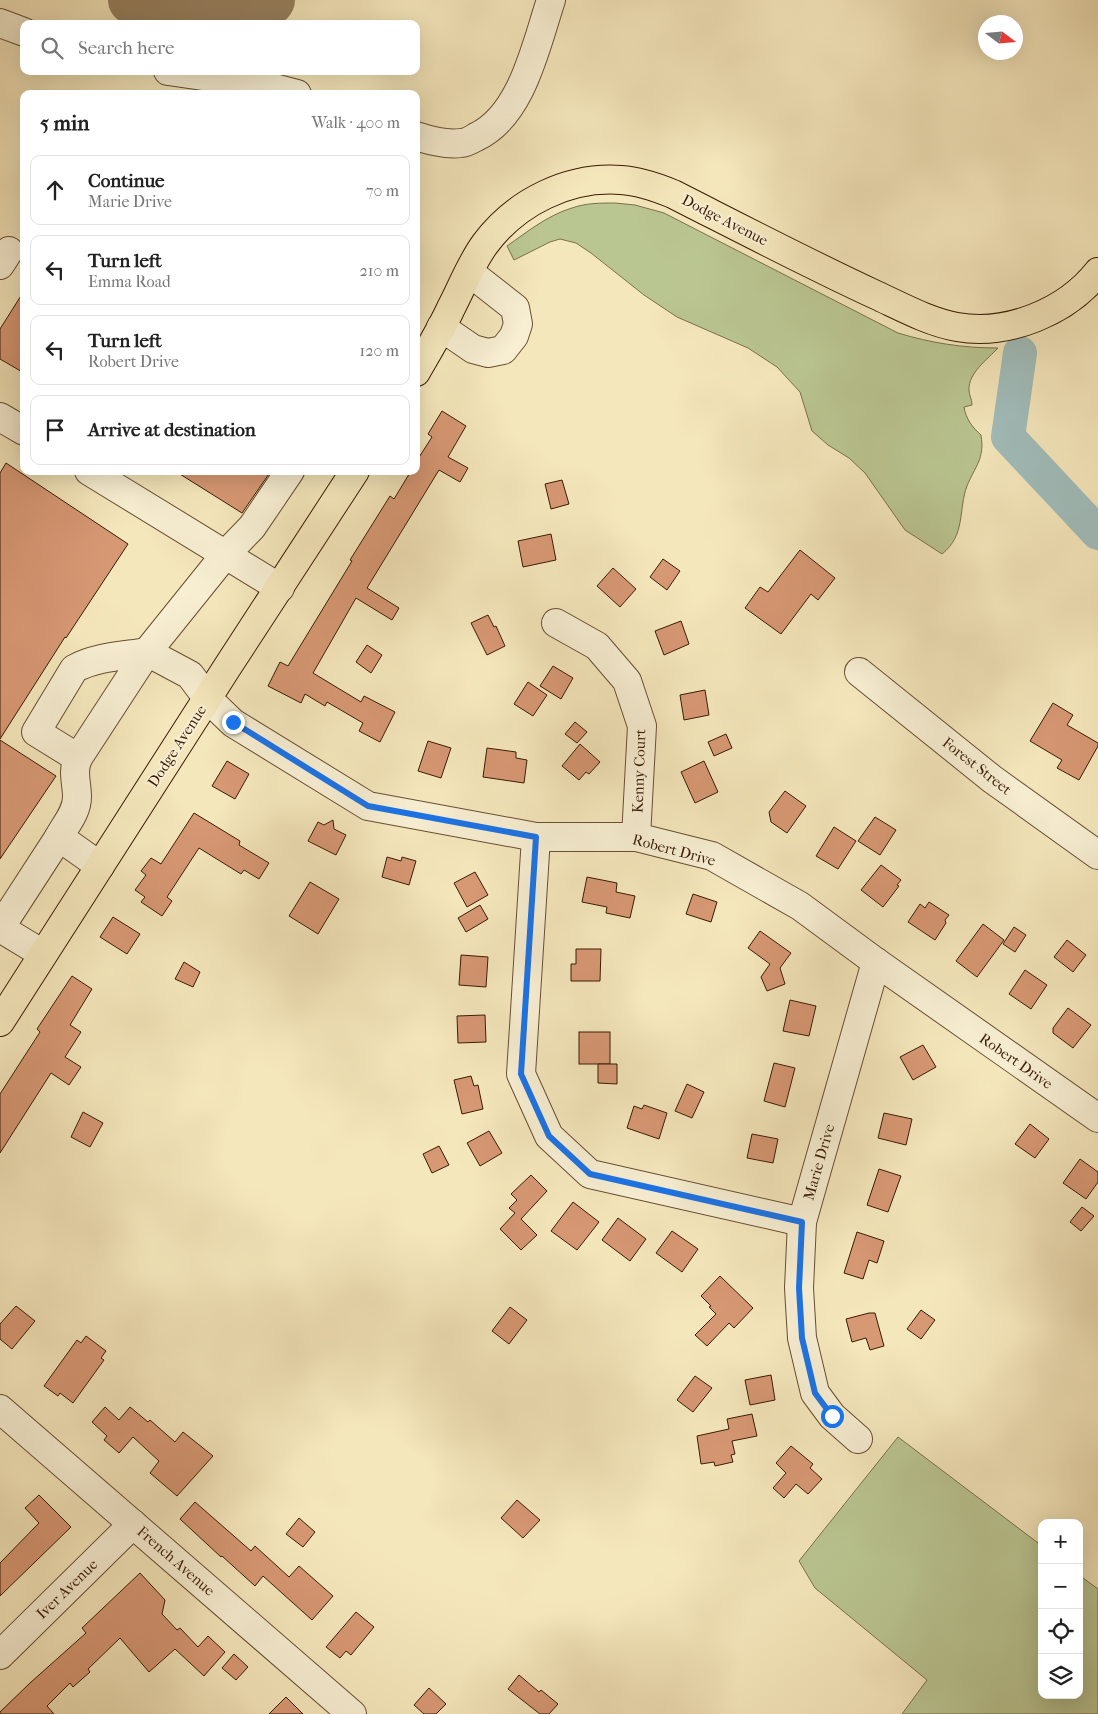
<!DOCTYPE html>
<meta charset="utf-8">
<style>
body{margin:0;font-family:"IM FELL French Canon",serif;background:#f6f6f6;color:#222}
.controls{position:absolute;right:15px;bottom:15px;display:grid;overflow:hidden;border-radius:10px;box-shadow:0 5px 20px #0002}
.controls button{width:45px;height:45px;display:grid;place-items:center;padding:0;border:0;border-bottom:1px solid #e0e0e0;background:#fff;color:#222;font:25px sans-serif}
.compass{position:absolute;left:978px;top:15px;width:45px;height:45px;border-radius:50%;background:#fff;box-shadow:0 5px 20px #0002;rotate:106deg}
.stop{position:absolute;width:15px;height:15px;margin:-11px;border:4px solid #1a73e8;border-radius:50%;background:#fff}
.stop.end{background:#1a73e8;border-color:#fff;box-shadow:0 1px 5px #0008}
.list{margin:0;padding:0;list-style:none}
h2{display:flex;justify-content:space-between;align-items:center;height:65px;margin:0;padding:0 20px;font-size:21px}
h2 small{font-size:16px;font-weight:400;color:#767676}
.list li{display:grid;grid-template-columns:32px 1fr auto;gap:15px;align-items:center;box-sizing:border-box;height:70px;margin:0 10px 10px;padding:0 10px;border:1px solid #e0e0e0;border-radius:10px}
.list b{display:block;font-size:19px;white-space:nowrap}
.list p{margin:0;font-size:16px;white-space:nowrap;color:#767676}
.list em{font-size:16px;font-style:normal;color:#767676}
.icon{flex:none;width:28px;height:28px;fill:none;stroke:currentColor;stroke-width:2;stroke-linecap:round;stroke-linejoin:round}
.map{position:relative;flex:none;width:1098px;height:1714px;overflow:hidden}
.search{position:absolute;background:#fff;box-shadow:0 5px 20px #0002;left:20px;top:20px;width:400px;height:55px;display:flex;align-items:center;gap:12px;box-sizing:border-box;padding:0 18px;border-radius:10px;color:#767676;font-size:19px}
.panel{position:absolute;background:#fff;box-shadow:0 5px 20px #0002;left:20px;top:90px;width:400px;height:385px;border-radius:10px}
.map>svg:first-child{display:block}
.green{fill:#bac692;stroke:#7a704b}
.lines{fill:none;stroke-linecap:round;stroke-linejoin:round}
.river{stroke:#a1bdbb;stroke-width:34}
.taxiway{stroke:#978160;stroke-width:50}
.building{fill:#d79874;stroke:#391b04}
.minor-casing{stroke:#684e32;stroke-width:30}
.major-casing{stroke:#391b04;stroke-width:30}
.minor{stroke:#f8efd3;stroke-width:28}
.major{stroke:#f5e7bc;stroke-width:28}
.route{stroke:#1a73e8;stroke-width:6}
.labels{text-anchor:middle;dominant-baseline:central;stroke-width:4;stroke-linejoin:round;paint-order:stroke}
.street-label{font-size:15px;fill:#391b04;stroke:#f8efd3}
</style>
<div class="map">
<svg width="1098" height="1714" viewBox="0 0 1098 1714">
<rect width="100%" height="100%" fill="#f5e7bc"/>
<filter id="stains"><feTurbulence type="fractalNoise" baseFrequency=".004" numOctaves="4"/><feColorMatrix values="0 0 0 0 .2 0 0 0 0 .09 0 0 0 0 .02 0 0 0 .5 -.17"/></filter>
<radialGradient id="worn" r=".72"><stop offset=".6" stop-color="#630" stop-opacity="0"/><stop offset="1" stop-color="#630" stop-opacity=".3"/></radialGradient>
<g class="green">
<path d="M615,203l20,2 29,8 234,120c33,10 65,15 100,15 -10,11 -30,25 -29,42 0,5 3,9 3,15l-8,2c2,12 8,20 17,28 4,24 -6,31 -14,51 -9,24 -1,49 -25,68l-37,-24 -40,-57 -16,-15 -21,-13 -16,-14 -12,-39 -23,-25 -29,-19 -71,-31 -33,-22 -53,-42 -15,-10 -16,-4 -10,3 -36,18 -7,-14c20,-14 41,-31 65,-38 14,-5 28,-5 43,-5z"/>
<path d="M898,1437l144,109v149h37v-120l19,14v125h-196l25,-34 -112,-92 -16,-27z"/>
</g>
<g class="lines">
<path class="river" d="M1020,353l-12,84 90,96"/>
<g class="taxiway">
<path d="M133,0l68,23 20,1"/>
<path d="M227,24l31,-12 12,-12"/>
</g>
</g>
<g class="building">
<path d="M24,291v82l-24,-14v-30z"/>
<path d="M442,411l24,15 -18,31 20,11 -8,14 -21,-12 -72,118 32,20 -7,12 -36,-22 -43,75 48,29 3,-6 31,16 -15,30 -21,-11 4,-8 -36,-21 -2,4 -20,-12 -4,9 -33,-17 12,-24 8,4 64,-105 -2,-1 40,-64 4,3 17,-28h5v-9l16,-25 -4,-3z"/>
<path d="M6,463l122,81 -62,94 -1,-1 -65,102v-266z"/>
<path d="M175,471h96l-29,42z"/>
<path d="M562,480l7,24 -18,5 -6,-25z"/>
<path d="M551,534l5,26 -33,7 -5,-26z"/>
<path d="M800,550l35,28 -17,22 -7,-6 -30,40 -36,-26 15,-21 8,5z"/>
<path d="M663,559l17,12 -13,19 -17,-13z"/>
<path d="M613,568l23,21 -16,18 -23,-21z"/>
<path d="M488,615l6,12 2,-1 9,20 -18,9 -16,-32z"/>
<path d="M681,621l8,23 -25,11 -9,-24z"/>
<path d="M367,645l15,10 -11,18 -15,-11z"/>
<path d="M553,666l20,12 -12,21 -21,-13z"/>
<path d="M528,682l19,13 -14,21 -19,-12z"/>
<path d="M705,690l4,25 -25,5 -4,-25z"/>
<path d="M1053,703l20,12 -6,10 31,18v3l-19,34 -22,-12 5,-8 -32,-19z"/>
<path d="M575,722l12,10 -10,11 -12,-9z"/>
<path d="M726,734l6,14 -18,8 -6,-14z"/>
<path d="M0,740l56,36 -56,83z"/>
<path d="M428,741l23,7 -10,30 -23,-7z"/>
<path d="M580,744l20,18 -11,12 -3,-2 -7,8 -17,-14z"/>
<path d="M487,748l29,4v6l11,2 -3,23 -41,-6z"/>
<path d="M227,761l22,13 -14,25 -23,-13z"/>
<path d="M704,761l14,31 -23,11 -14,-31z"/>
<path d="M785,791l21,15 -19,27 -16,-11 -2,-10z"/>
<path d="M194,813l46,28 -1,4 30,18 -10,16 -15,-9 -3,4 -42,-26 -32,49 5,4 -10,15 -21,-14 4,-5 -10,-7 11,-15 -5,-4 10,-13 10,6z"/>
<path d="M875,817l21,13 -16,25 -22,-14z"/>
<path d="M333,820l1,9 12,6 -10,20 -28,-14 10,-19 6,3z"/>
<path d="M834,827l22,14 -18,28 -22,-13z"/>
<path d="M387,857l14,4 1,-4 14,4 -7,24 -27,-8z"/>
<path d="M881,865l20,15 -4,5 2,1 -16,21 -22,-17z"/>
<path d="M475,872l13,23 -21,12 -13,-24z"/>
<path d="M587,877l30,6 -1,9 19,4 -5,22 -24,-5 1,-6 -25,-5z"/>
<path d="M310,882l29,17 -21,35 -29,-18z"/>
<path d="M693,894l24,8 -6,20 -25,-8z"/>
<path d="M929,902l20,13 -4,5 1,3 -11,17 -27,-18 12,-18 5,4z"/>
<path d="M480,905l8,14 -22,13 -8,-14z"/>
<path d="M113,917l27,17 -13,20 -27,-17z"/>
<path d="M983,924l21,16 -27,37 -21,-16z"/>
<path d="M1014,927l12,8 -11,17 -12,-8z"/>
<path d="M760,931l31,22 -11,15 5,16 -18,7 -6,-14 9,-13 -22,-16z"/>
<path d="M1067,940l19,15 -13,17 -19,-15z"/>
<path d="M576,949h25l-1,32h-29v-17h5z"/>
<path d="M461,955l27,2 -2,30 -27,-2z"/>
<path d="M184,962l16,10 -7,15 -18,-8z"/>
<path d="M1025,970l22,15 -16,24 -22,-15z"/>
<path d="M72,976l20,13 -22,36 11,7 -16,25 16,10 -12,18 -18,-12 -51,80v-59l40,-62 -3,-3z"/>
<path d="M790,1000l26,6 -7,30 -26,-5z"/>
<path d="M1068,1008l23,17 -18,23 -20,-15v-5z"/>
<path d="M485,1015l1,27 -28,1 -1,-27z"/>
<rect x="579" y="1032" width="31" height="32"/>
<path d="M923,1045l13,22 -23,13 -13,-23z"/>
<path d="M774,1063l21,5 -10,39 -21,-6z"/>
<path d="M598,1064h19v20l-19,-1z"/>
<path d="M471,1076l3,10 4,-1 5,24 -21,5 -8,-34z"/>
<path d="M687,1084l17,8 -12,26 -17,-7z"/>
<path d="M644,1105l23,8 -8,26 -32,-11 7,-22 8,3z"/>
<path d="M83,1112l20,11 -13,24 -19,-10z"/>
<path d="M884,1113l28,6 -6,26 -28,-7z"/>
<path d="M1030,1124l19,15 -14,19 -20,-14z"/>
<path d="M489,1131l13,22 -22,13 -13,-23z"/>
<path d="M752,1134l26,5 -5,24 -26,-5z"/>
<path d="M439,1146l10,19 -17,8 -9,-19z"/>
<path d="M1080,1159l18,13v10l-12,17 -23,-16z"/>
<path d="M879,1169l22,7 -13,36 -21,-7z"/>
<path d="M531,1175l16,16 -26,28 16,16 -16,15 -21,-21 15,-16 -6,-5 8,-8 -6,-6z"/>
<path d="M573,1202l26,20 -22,28 -26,-19z"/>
<path d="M1082,1207l12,9 -13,15 -11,-9z"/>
<path d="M618,1218l28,21 -16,22 -28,-21z"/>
<path d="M672,1231l26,18 -16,23 -26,-19z"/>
<path d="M857,1232l27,9 -7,22 -8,-3 -6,19 -19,-6z"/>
<path d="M720,1276l33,32 -19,20 -5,-5 -22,23 -12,-11 21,-21 -7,-7 2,-1 -10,-10z"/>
<path d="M16,1306l19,15 -23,28 -12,-10v-15z"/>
<path d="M510,1307l17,13 -18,24 -17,-13z"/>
<path d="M921,1310l14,10 -14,19 -14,-10z"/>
<path d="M869,1313h6l9,33 -14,4 -4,-12 -14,4 -6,-23z"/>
<path d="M86,1336l20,15 -5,7 3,2 -31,43 -13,-10 -2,3 -14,-10 33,-46 4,3z"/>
<path d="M771,1375l4,25 -25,5 -5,-25z"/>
<path d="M695,1376l17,12 -19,24 -16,-12z"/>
<path d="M105,1407l14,13 11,-13 18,15 2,-2 25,22 8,-10 30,24 -36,40 -27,-23 9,-12 -26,-24 -14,16 -15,-13 3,-4 -15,-14z"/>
<path d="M752,1414l5,22 -25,5 3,13 -4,1 2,7 -18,4 -1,-4 -13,2 -4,-28 32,-7 -2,-10z"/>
<path d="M791,1446l22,18 -3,4 12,11 -14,15 -12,-10 -12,14 -11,-10 13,-15 -10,-10z"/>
<path d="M39,1495l32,32 -71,69v-33l39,-40 -14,-15z"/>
<path d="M517,1500l23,20 -17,18 -22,-20z"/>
<path d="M195,1502l56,49 4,-5 34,31 10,-11 34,30 -21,24 -49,-44 -8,10 -33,-30 -1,1 -41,-38z"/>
<path d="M299,1518l16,14 -12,15 -17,-13z"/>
<path d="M140,1573l25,27 -3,14 15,16 3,-2 18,19 10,-11 17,16 -21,24 -29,-27 -26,23 -29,-34 -32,31 2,3 -17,15 -3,-4 -23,23 7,8h-54v-2l30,-29 56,-50 -4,-5z"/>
<path d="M356,1612l18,15 -23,28 -5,-4 -6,7 -14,-11z"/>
<path d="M234,1654l14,13 -12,13 -14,-12z"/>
<path d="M519,1675l20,17 2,-2 17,14 -9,10h-9l-32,-25z"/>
<path d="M429,1688l17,16 -10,10h-12l-10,-9z"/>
<path d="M286,1697l17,17h-34z"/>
</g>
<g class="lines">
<defs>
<g id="minor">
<path d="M0,23l24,9"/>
<path d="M168,71l91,13 38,10"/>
<path d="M416,136c15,5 30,9 45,7 5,0 10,-3 15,-6 46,-21 60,-92 75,-137"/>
<path d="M0,265l9,-14"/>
<path d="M441,327l32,22 15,4 15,-3 11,-14 4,-12 -3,-16 -46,-36"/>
<path d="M0,417l24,14"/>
<path d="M89,471l191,117"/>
<path d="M290,471l-38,56 -27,28 -78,97 43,23 18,24 25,24 135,83 168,31h100l76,19 88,50 76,56 222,156"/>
<path d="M556,623l41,23 30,35 15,45 -6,111"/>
<path d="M859,672l133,107 106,76"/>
<path d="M78,758l-42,-26 38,-63c21,-12 49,-13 73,-17"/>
<path d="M536,837l-15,237 28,62 41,38 212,48"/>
<path d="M100,866l-41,-29c7,-13 18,-25 18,-40 0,-14 -5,-25 1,-39l69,-106"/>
<path d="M0,928l59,-91"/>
<path d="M0,928l43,26"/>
<path d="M0,1409l352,305"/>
<path d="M858,1439l-26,-23 -17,-23 -13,-55 -3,-50 3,-66 74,-260"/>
<path d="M0,1655l133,-131"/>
</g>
<g id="major">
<path d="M416,372c12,-21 25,-42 35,-64 11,-21 20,-45 34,-64 31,-42 84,-68 136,-64 18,1 35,7 52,14 67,34 134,69 203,101 26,12 53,27 81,32 51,9 109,-15 141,-55"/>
<path d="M0,1022l228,-356 127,-195"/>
</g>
</defs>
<use href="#minor" class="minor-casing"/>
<use href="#major" class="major-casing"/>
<use href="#minor" class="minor"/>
<use href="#major" class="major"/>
</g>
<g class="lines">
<path class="route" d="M233,722l135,84 168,31 -15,237 28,62 41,38 212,48 -3,66 3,50 13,55 17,23"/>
</g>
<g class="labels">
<g class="street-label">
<text transform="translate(725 220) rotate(27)">Dodge Avenue</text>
<text transform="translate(177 746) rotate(-57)">Dodge Avenue</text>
<text transform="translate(977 766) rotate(38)">Forest Street</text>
<text transform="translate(639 771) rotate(-88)">Kenny Court</text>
<text transform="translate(674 850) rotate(15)">Robert Drive</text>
<text transform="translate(1016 1061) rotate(35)">Robert Drive</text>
<text transform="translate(819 1162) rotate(-74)">Marie Drive</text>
<text transform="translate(176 1561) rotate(41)">French Avenue</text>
<text transform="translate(67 1589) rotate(-44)">Iver Avenue</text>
</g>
</g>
<rect width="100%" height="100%" filter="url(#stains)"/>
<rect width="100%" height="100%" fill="url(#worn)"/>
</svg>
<div class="controls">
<button>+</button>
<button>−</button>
<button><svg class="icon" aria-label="locate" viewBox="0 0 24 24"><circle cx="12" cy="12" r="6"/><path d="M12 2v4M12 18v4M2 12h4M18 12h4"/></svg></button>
<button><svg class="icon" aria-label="layers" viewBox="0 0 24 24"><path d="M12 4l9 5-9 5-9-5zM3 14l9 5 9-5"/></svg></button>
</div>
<svg class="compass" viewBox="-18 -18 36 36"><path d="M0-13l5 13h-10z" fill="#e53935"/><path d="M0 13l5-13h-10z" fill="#767676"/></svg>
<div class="stop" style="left:832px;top:1416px"></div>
<div class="stop end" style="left:233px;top:722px"></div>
<div class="search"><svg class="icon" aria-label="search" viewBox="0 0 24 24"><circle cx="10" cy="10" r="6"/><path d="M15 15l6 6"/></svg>Search here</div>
<section class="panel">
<h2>5 min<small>Walk · 400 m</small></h2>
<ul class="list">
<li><svg class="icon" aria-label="ahead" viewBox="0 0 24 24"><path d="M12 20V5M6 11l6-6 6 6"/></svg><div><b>Continue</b><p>Marie Drive</p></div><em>70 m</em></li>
<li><svg class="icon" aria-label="left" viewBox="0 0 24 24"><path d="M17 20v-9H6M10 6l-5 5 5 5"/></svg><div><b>Turn left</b><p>Emma Road</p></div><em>210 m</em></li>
<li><svg class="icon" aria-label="left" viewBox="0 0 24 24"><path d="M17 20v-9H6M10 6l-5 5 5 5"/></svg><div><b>Turn left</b><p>Robert Drive</p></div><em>120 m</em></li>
<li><svg class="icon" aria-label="arrive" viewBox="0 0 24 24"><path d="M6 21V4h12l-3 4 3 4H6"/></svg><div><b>Arrive at destination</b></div></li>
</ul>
</section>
</div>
